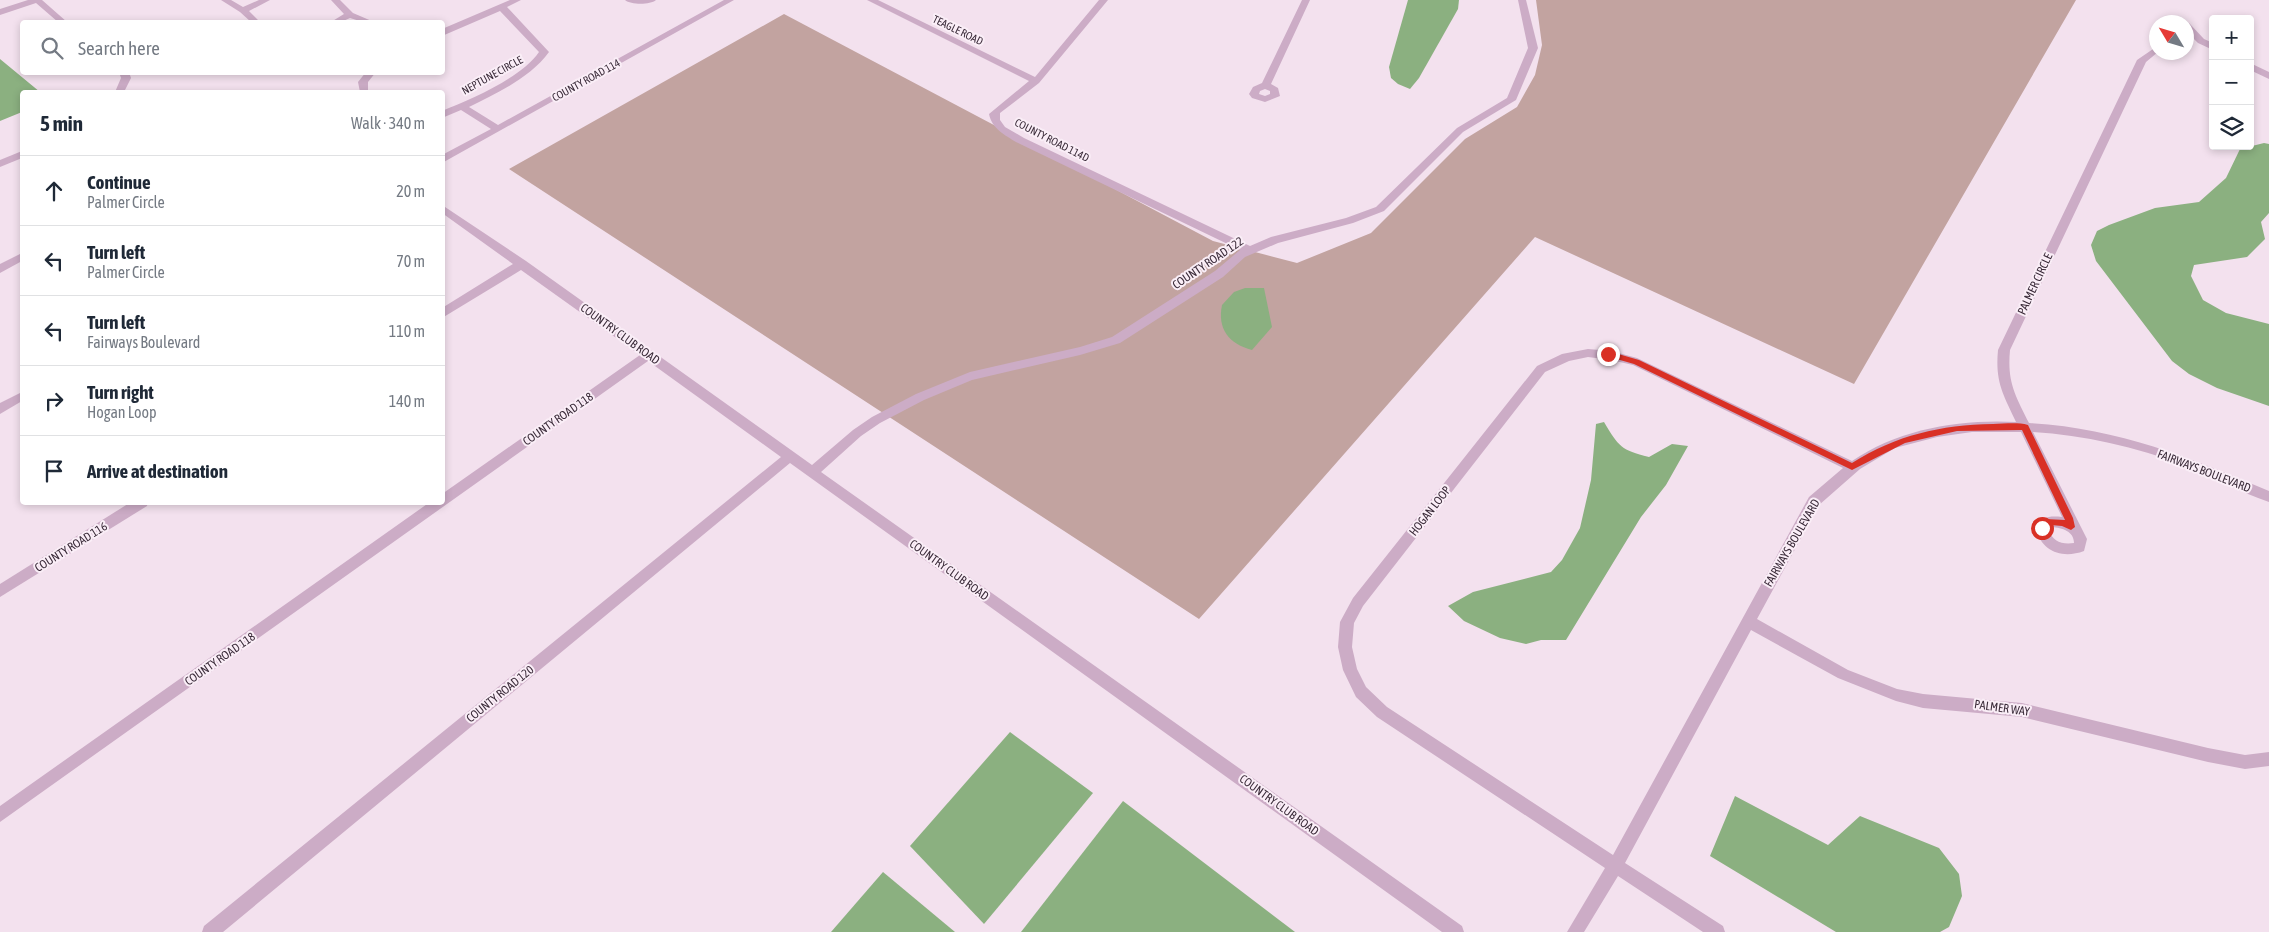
<!DOCTYPE html>
<meta charset="utf-8">
<style>
body{margin:0;font-family:"Asap Condensed",sans-serif;background:#f6f6f7;color:#1f2937}
.controls{position:absolute;right:15px;top:15px;display:grid;overflow:hidden;border-radius:5px;box-shadow:0 2px 8px #0003}
.controls button{width:45px;height:45px;display:grid;place-items:center;padding:0;border:0;border-bottom:1px solid #e0e1e3;background:#fff;color:#1f2937;font:25px sans-serif}
.compass{position:absolute;left:2149px;top:15px;width:45px;height:45px;border-radius:50%;background:#fff;box-shadow:0 2px 8px #0003;rotate:308deg}
.stop{position:absolute;width:15px;height:15px;margin:-11px;border:4px solid #d93025;border-radius:50%;background:#fff}
.stop.end{background:#d93025;border-color:#fff;box-shadow:0 1px 5px #0008}
.list{margin:0;padding:0;list-style:none}
h2{display:flex;justify-content:space-between;align-items:center;height:65px;margin:0;padding:0 20px;font-size:21px}
h2 small{font-size:16px;font-weight:400;color:#747a83}
.list li{display:grid;grid-template-columns:32px 1fr auto;gap:15px;align-items:center;box-sizing:border-box;height:70px;padding:0 20px;border-top:1px solid #e0e1e3}
.list b{display:block;font-size:19px;white-space:nowrap}
.list p{margin:0;font-size:16px;white-space:nowrap;color:#747a83}
.list em{font-size:16px;font-style:normal;color:#747a83}
.icon{flex:none;width:28px;height:28px;fill:none;stroke:currentColor;stroke-width:2;stroke-linecap:round;stroke-linejoin:round}
.map{position:relative;flex:none;width:2269px;height:932px;overflow:hidden}
.search{position:absolute;background:#fff;box-shadow:0 2px 8px #0003;left:20px;top:20px;width:425px;height:55px;display:flex;align-items:center;gap:12px;box-sizing:border-box;padding:0 18px;border-radius:5px;color:#747a83;font-size:19px}
.panel{position:absolute;background:#fff;box-shadow:0 2px 8px #0003;left:20px;top:90px;width:425px;height:415px;border-radius:5px}
.map>svg:first-child{display:block}
.green{fill:#c2a3a0}
.water{fill:#8bb080}
.lines{fill:none;stroke-linecap:round;stroke-linejoin:round}
.minor{fill:#ccacc6;fill-rule:evenodd}
.route{fill:#d93025}
.labels{text-anchor:middle;dominant-baseline:central;stroke-width:4;stroke-linejoin:round;paint-order:stroke}
.far-street-label{font-size:11px;fill:#3a2b39;stroke:#faeef7}
.street-label{font-size:12px;fill:#3a2b39;stroke:#faeef7}
</style>
<div class="map">
<svg width="2269" height="932" viewBox="0 0 2269 932">
<rect width="100%" height="100%" fill="#f3e1ee"/>
<path class="green" d="M1536,0h540l-222,384 -319,-147 -336,382 -690,-450 275,-155 429,227 84,22 74,-30 94,-94 52,-32 18,-32 7,-30z"/>
<g class="water">
<path d="M1408,0h51l-1,9 -39,69 -9,11 -12,-5 -7,-6 -2,-11z"/>
<path d="M0,59l40,33h-18v20l-22,9z"/>
<path d="M2264,143l5,1v69l-8,9 4,17 -18,18 -53,8 -3,11 12,24 23,13 43,11v82l-52,-18 -28,-14 -17,-13 -76,-100 -5,-16 6,-14 12,-6 46,-17 44,-6 27,-24 14,-29z"/>
<path d="M1245,288h19l8,39 -20,23c-23,-6 -35,-21 -30,-45l12,-13z"/>
<path d="M1604,422c15,25 17,28 45,35l23,-13 16,2 -22,39 -25,32 -75,123h-25l-15,4 -26,-6 -36,-17 -16,-15 25,-14 78,-20 11,-12 18,-32 11,-48 5,-56z"/>
<path d="M1010,732l83,61 -109,131 -74,-78z"/>
<path d="M1735,796l93,49 32,-29 79,32 20,26 3,22 -13,31 -9,5h-104l-126,-76z"/>
<path d="M1123,801l172,131h-274z"/>
<path d="M883,872l72,60h-124z"/>
</g>
<g class="lines">
<g class="minor">
<path d="M28,0h14l25,22h-9l-22,-19 -36,12v-6z"/>
<path d="M221,0h10l12,7 16,-7h11l-21,11 11,11h-9l-11,-10z"/>
<path d="M331,0h9l13,13 21,9h-11l-13,-4 -9,4h-10l13,-8z"/>
<path d="M510,0h11l-14,7 42,45c-19,26 -52,41 -80,55l29,18 226,-125h10l-292,163v-8l49,-26 -30,-19 -19,8v-7c30,-12 79,-33 97,-59l-39,-41 -58,25v-7z"/>
<path d="M625,0h31c-6,5 -25,5 -31,0z"/>
<path d="M867,0h11l157,77 64,-77h9l-69,83 -39,30v7l5,7 19,11 226,108 21,-9 75,-19 30,-11 81,-79 50,-30 21,-50 -10,-48h8l12,48 -22,52 -53,32 -79,79 -31,12 -75,20 -33,14 -22,20 -103,66 -40,12 -108,25 -48,20 -44,23 -19,13 -40,36 641,454 2,6h-22l-652,-469 -567,469h-21l2,-6 577,-469 -133,-96 -648,461v-16l430,-304h12v-8l198,-139 -119,-85 -79,48v-10l71,-44 -71,-51v-8l84,56 286,204 41,-35 19,-13 44,-23 54,-22 110,-25 32,-10 103,-66 25,-21 -224,-108c-11,-7 -24,-13 -27,-28l40,-33z"/>
<path d="M1302,0h8l-39,84 7,4 2,8 -15,6 -13,-4 -3,-4 4,-7 9,-4zM1265,89l5,2v3l-5,2 -6,-2 1,-3z"/>
<path d="M2185,22l4,1 15,16 9,4v7l-15,-7 -12,-12z"/>
<path d="M2156,47v5h2l-12,10 -136,288c-3,32 5,45 19,73 89,5 159,34 240,68v11c-29,-10 -57,-25 -85,-37 -48,-18 -100,-30 -151,-33l54,107 -3,12c-21,8 -43,1 -48,-23 6,-12 14,-12 26,-11l-41,-85h-49l-35,5 -42,11 -35,21 -41,36 -62,114 91,51 49,19 26,5 99,9 186,45 37,7 24,-3v14l-24,3 -37,-7 -186,-45 -99,-9 -27,-7 -58,-23 -87,-48 -126,233 98,63 2,6h-22l-85,-56 -34,56h-17l38,-64 -228,-151 -21,-20 -13,-27 -5,-23 2,-25 13,-24 184,-232 25,-12 26,-5 23,2 26,7 215,103c47,-32 107,-42 164,-39 -13,-28 -21,-40 -18,-72l139,-290zM1588,357l23,3 22,5 210,103 -34,29 -196,358 -226,-148 -21,-20 -9,-18 -5,-22 2,-24 9,-17 182,-234 24,-11zM2052,527c10,1 22,4 22,16 -12,2 -22,-2 -25,-13z"/>
<path d="M2250,63l19,9v7l-19,-9z"/>
<path d="M119,72h10l2,6 -7,14h-9l6,-14z"/>
<path d="M366,72h10l-8,10v10h-8l-2,-10z"/>
<path d="M22,151v7l-22,9v-7z"/>
<path d="M22,253v8l-22,12v-9z"/>
<path d="M22,392v9l-22,13v-11z"/>
<path d="M131,502h17l-1,4 -147,91v-13z"/>
</g>
</g>
<path class="route" d="M1608,351l31,9 213,103c45,-28 88,-38 141,-39 11,0 24,-2 35,1l45,93 2,9 -4,3 -9,-4 -11,-1 -6,5h-6v-5l7,-6 19,1 -43,-90 -65,1 -52,12 -53,27 -218,-106 -28,-8 -1,-2z"/>
<g class="labels">
<g class="far-street-label">
<text transform="translate(958 30) rotate(26)">TEAGLE ROAD</text>
<text transform="translate(492 75) rotate(-29)">NEPTUNE CIRCLE</text>
<text transform="translate(586 80) rotate(-29)">COUNTY ROAD 114</text>
<text transform="translate(1052 140) rotate(27)">COUNTY ROAD 114D</text>
</g>
<g class="street-label">
<text transform="translate(1208 263) rotate(-34)">COUNTY ROAD 122</text>
<text transform="translate(2035 284) rotate(-65)">PALMER CIRCLE</text>
<text transform="translate(620 334) rotate(36)">COUNTRY CLUB ROAD</text>
<text transform="translate(558 419) rotate(-35)">COUNTY ROAD 118</text>
<text transform="translate(2204 471) rotate(21)">FAIRWAYS BOULEVARD</text>
<text transform="translate(1430 511) rotate(-52)">HOGAN LOOP</text>
<text transform="translate(1792 543) rotate(-60)">FAIRWAYS BOULEVARD</text>
<text transform="translate(71 547) rotate(-32)">COUNTY ROAD 116</text>
<text transform="translate(949 570) rotate(36)">COUNTRY CLUB ROAD</text>
<text transform="translate(220 659) rotate(-35)">COUNTY ROAD 118</text>
<text transform="translate(500 694) rotate(-39)">COUNTY ROAD 120</text>
<text transform="translate(2002 708) rotate(8)">PALMER WAY</text>
<text transform="translate(1279 805) rotate(36)">COUNTRY CLUB ROAD</text>
</g>
</g>
</svg>
<div class="controls">
<button>+</button>
<button>−</button>
<button><svg class="icon" aria-label="layers" viewBox="0 0 24 24"><path d="M12 4l9 5-9 5-9-5zM3 14l9 5 9-5"/></svg></button>
</div>
<svg class="compass" viewBox="-18 -18 36 36"><path d="M0-13l5 13h-10z" fill="#e53935"/><path d="M0 13l5-13h-10z" fill="#747a83"/></svg>
<div class="stop" style="left:2042px;top:528px"></div>
<div class="stop end" style="left:1608px;top:354px"></div>
<div class="search"><svg class="icon" aria-label="search" viewBox="0 0 24 24"><circle cx="10" cy="10" r="6"/><path d="M15 15l6 6"/></svg>Search here</div>
<section class="panel">
<h2>5 min<small>Walk · 340 m</small></h2>
<ul class="list">
<li><svg class="icon" aria-label="ahead" viewBox="0 0 24 24"><path d="M12 20V5M6 11l6-6 6 6"/></svg><div><b>Continue</b><p>Palmer Circle</p></div><em>20 m</em></li>
<li><svg class="icon" aria-label="left" viewBox="0 0 24 24"><path d="M17 20v-9H6M10 6l-5 5 5 5"/></svg><div><b>Turn left</b><p>Palmer Circle</p></div><em>70 m</em></li>
<li><svg class="icon" aria-label="left" viewBox="0 0 24 24"><path d="M17 20v-9H6M10 6l-5 5 5 5"/></svg><div><b>Turn left</b><p>Fairways Boulevard</p></div><em>110 m</em></li>
<li><svg class="icon" aria-label="right" viewBox="0 0 24 24"><path d="M7 20v-9h11M14 6l5 5-5 5"/></svg><div><b>Turn right</b><p>Hogan Loop</p></div><em>140 m</em></li>
<li><svg class="icon" aria-label="arrive" viewBox="0 0 24 24"><path d="M6 21V4h12l-3 4 3 4H6"/></svg><div><b>Arrive at destination</b></div></li>
</ul>
</section>
</div>
